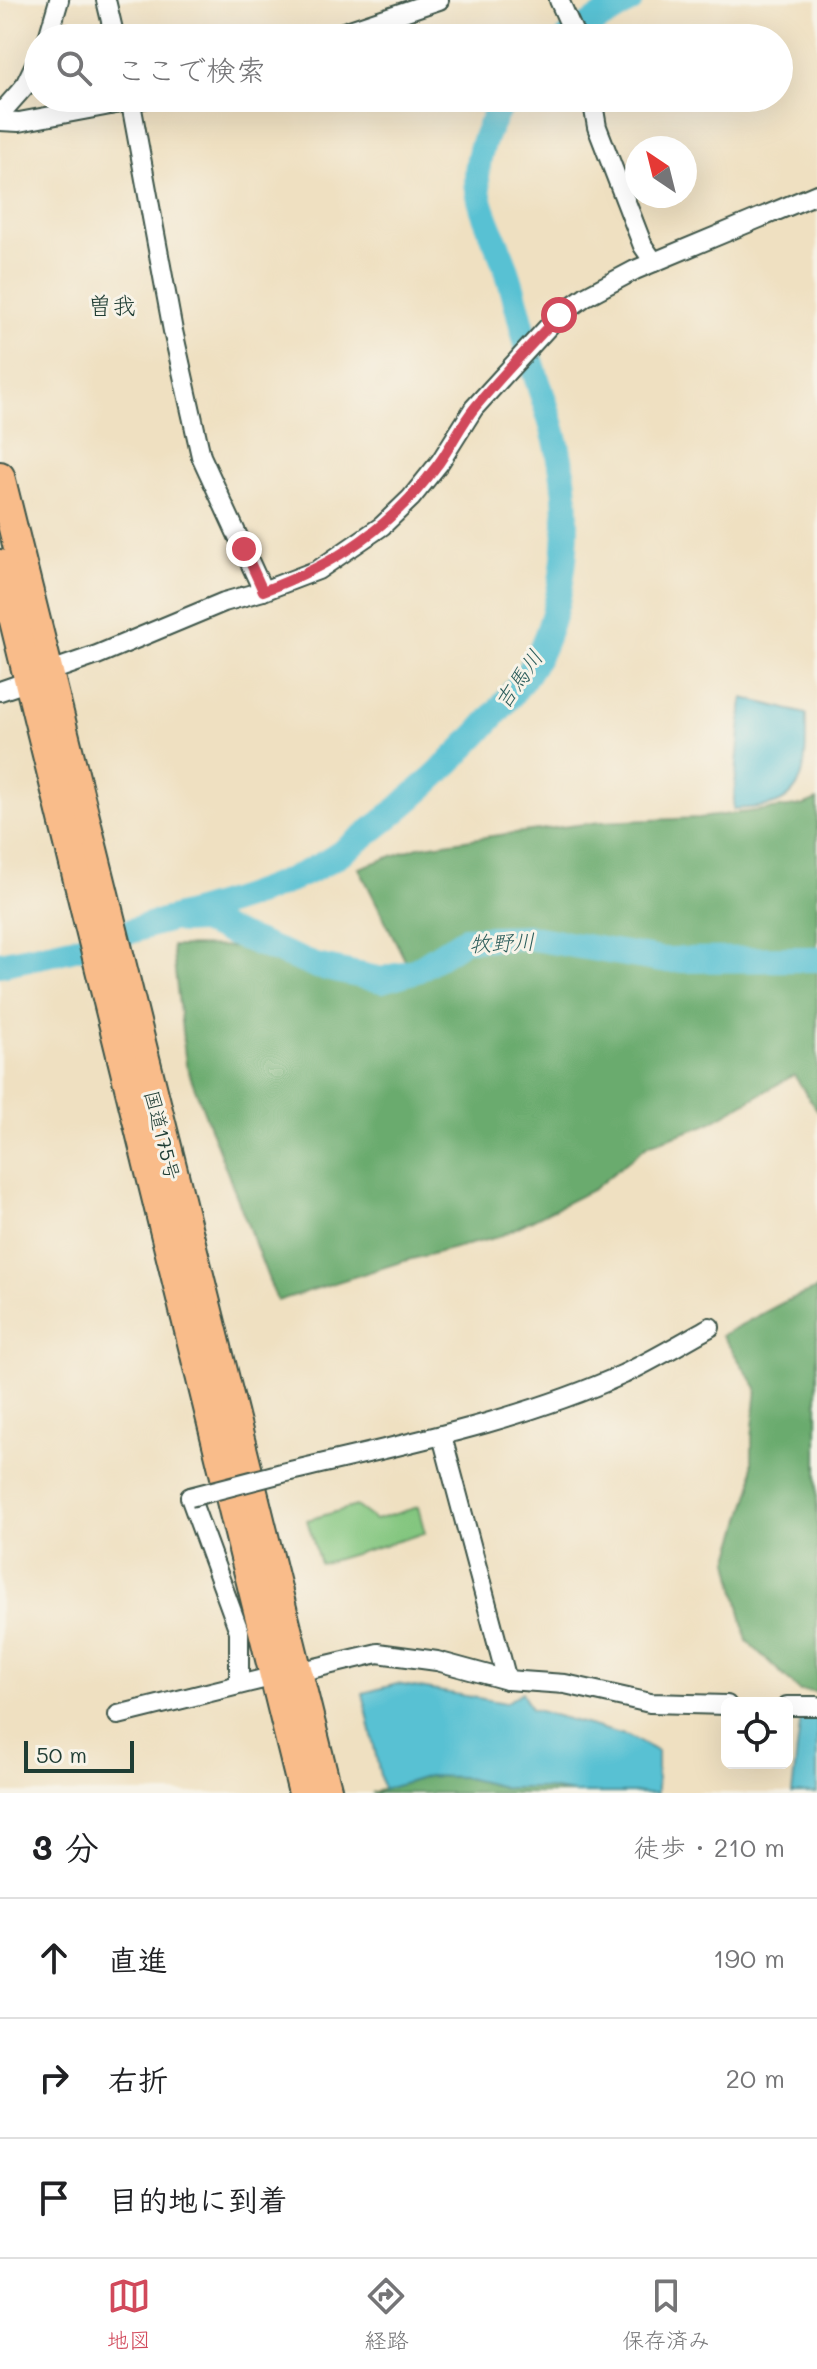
<!DOCTYPE html>
<html lang="ja">
<meta charset="utf-8">
<style>
body{margin:0;font-family:Mali,"Klee One",sans-serif;background:#f6f6f6;color:#202124}
.controls{position:absolute;right:24px;bottom:24px;display:grid;overflow:hidden;border-radius:12px;box-shadow:0 8px 32px #0002}
.controls button{width:72px;height:72px;display:grid;place-items:center;padding:0;border:0;border-bottom:2px solid #e0e0e0;background:#fff;color:#202124;font:40px sans-serif}
.compass{position:absolute;left:625px;top:136px;width:72px;height:72px;border-radius:50%;background:#fff;box-shadow:0 8px 32px #0002;rotate:325deg}
.scale{position:absolute;left:24px;bottom:20px;width:110px;box-sizing:border-box;padding-left:8px;border:4px solid #1f3d34;border-top:0;font-size:22px;line-height:28px;white-space:nowrap;color:#1f3d34;-webkit-text-stroke:6px #f7f3e8;paint-order:stroke}
.stop{position:absolute;width:24px;height:24px;margin:-18px;border:6px solid #d1495b;border-radius:50%;background:#fff}
.stop.end{background:#d1495b;border-color:#fff;box-shadow:0 2px 8px #0008}
.list{margin:0;padding:0;list-style:none}
h2{display:flex;justify-content:space-between;align-items:center;height:104px;margin:0;padding:0 32px;font-size:34px}
h2 small{font-size:26px;font-weight:400;color:#757577}
.list li{display:grid;grid-template-columns:52px 1fr auto;gap:24px;align-items:center;box-sizing:border-box;height:120px;padding:0 32px;border-top:2px solid #e0e0e0}
.list b{display:block;font-size:30px;white-space:nowrap}
.list em{font-size:26px;font-style:normal;color:#757577}
.icon{flex:none;width:44px;height:44px;fill:none;stroke:currentColor;stroke-width:2;stroke-linecap:round;stroke-linejoin:round}
.map{position:relative;flex:none;width:817px;height:1793px;overflow:hidden}
.search{position:absolute;background:#fff;box-shadow:0 8px 32px #0002;left:24px;right:24px;top:24px;height:88px;display:flex;align-items:center;gap:20px;box-sizing:border-box;padding:0 28px;border-radius:44px;color:#757577;font-size:30px}
.sheet{height:464px;background:#fff}
nav{display:flex;justify-content:space-around;align-items:center;box-sizing:border-box;height:112px;border-top:2px solid #e0e0e0;background:#fff;font-size:22px;color:#757577}
nav a{display:grid;justify-items:center;gap:4px}
nav .on{color:#d1495b}
.map>svg:first-child{display:block}
.green{fill:#83c67f;stroke:#51825a;stroke-width:2}
.forest{fill:#6aab6e;stroke:#447451;stroke-width:2}
.water{fill:#58c1d3;stroke:#3c7f84;stroke-width:2}
.lines{fill:none;stroke-linecap:round;stroke-linejoin:round}
.river{stroke:#58c1d3;stroke-width:26}
.minor-casing{stroke:#3e5549;stroke-width:22}
.trunk-casing{stroke:#3e5549;stroke-width:32}
.minor{stroke:#fff;stroke-width:18}
.trunk{stroke:#f9bc8a;stroke-width:28}
.minor-bridge-casing{stroke:#3e5549;stroke-width:22;stroke-linecap:butt}
.minor-bridge{stroke:#fff;stroke-width:18}
.route{stroke:#d1495b;stroke-width:10}
.labels{text-anchor:middle;dominant-baseline:central;stroke-width:6;stroke-linejoin:round;paint-order:stroke}
.street-label{font-size:20px;fill:#1f3d34;stroke:#f7f3e8}
.water-label{font-size:22px;font-style:italic;fill:#2d5e5c;stroke:#f7f3e8}
.quarter-label{font-size:24px;fill:#1f3d34;stroke:#f7f3e8}
</style>
<div class="map">
<svg width="817" height="1793" viewBox="0 0 817 1793">
<rect width="100%" height="100%" fill="#f7f3e8"/>
<filter id="ink" filterUnits="userSpaceOnUse"><feTurbulence type="fractalNoise" baseFrequency=".0125" numOctaves="2"/><feDisplacementMap in="SourceGraphic" scale="16" xChannelSelector="R" yChannelSelector="G"/><feConvolveMatrix kernelMatrix="1 2 1 2 8 2 1 2 1" color-interpolation-filters="sRGB"/></filter>
<filter id="wash" filterUnits="userSpaceOnUse"><feTurbulence type="fractalNoise" baseFrequency=".006" numOctaves="4" result="noise"/><feDisplacementMap in="SourceGraphic" scale="32" xChannelSelector="R" yChannelSelector="G"/><feGaussianBlur stdDeviation="1.8" result="paint"/><feColorMatrix in="noise" values="0 0 0 0 0 0 0 0 0 0 0 0 0 0 0 0 0 1.4 0 .05"/><feComposite in="paint" operator="in"/></filter>
<g filter="url(#wash)">
<rect width="100%" height="100%" fill="#efe0c1"/>
<path class="green" d="M356,1506l19,14 43,-13 7,26 -105,31 -13,-44z"/>
<g class="forest">
<path d="M817,800v310l-23,-35 -88,50 -58,20 -54,44 -96,48 -94,24 -127,40 -91,-236 -14,-119 100,1 74,26 67,3 -54,-108 59,-21 74,-11 108,-14 99,-4 106,-13z"/>
<path d="M817,1289v403l-17,-1 -53,-50 -18,-80 23,-75v-49l5,-49 -35,-53 64,-34z"/>
<path d="M428,1776l34,1 45,11h35l32,5h-203z"/>
</g>
<g class="water">
<path d="M743,698l63,16c-1,31 6,75 -29,89 -13,5 -30,5 -44,6z"/>
<path d="M397,1684l109,19 16,-11 9,17 97,27 29,15v42h-83l-32,-5h-35l-45,-11 -34,-1 -45,14 -20,-97z"/>
<path d="M817,1714v79h-25l9,-78z"/>
</g>
<g class="lines">
<g class="river">
<path d="M568,38l63,-38"/>
<path d="M183,921l16,-1 117,46 66,14 35,-10 48,-31 62,-2 134,23 156,-1"/>
<path d="M0,964c28,-6 56,-11 84,-18 26,-7 50,-17 76,-24 55,-15 111,-30 161,-57 62,-34 193,-154 221,-218 25,-58 30,-132 17,-193 -6,-32 -19,-63 -28,-94 -9,-31 -15,-64 -26,-95 -9,-26 -28,-58 -28,-87 0,-29 13,-55 28,-80"/>
</g>
</g>
</g>
<g filter="url(#ink)">
<g class="lines">
<defs>
<g id="minor">
<path d="M106,0l9,38"/>
<path d="M559,0l17,38"/>
<path d="M48,38l11,-38"/>
<path d="M326,38l113,-38"/>
<path d="M130,98l43,233 28,125 62,135"/>
<path d="M592,98l5,29 46,119 11,16"/>
<path d="M0,114l24,-27 14,-29"/>
<path d="M0,121l19,1 129,-24"/>
<path d="M48,672l49,-17 127,-53 39,-11 55,-21 64,-44 29,-28 29,-36 34,-54 85,-93 27,-19 49,-26 182,-76"/>
<path d="M0,691l29,-10"/>
<path d="M442,1436l65,244"/>
<path d="M282,1473c116,-28 233,-50 342,-99 29,-14 58,-31 86,-47"/>
<path d="M190,1497l49,134v52"/>
<path d="M298,1672l80,-19 59,8 70,19 58,4 85,19 77,2"/>
<path d="M787,1706h30"/>
<path d="M118,1715l157,-39"/>
</g>
<g id="trunk">
<path d="M0,476l328,1317"/>
<path d="M0,564l303,1229"/>
</g>
</defs>
<use href="#minor" class="minor-casing"/>
<use href="#trunk" class="trunk-casing"/>
<use href="#minor" class="minor"/>
<use href="#trunk" class="trunk"/>
<defs>
<path id="minor-bridge" d="M190,1497l92,-24"/>
</defs>
<use href="#minor-bridge" class="minor-bridge-casing"/>
<use href="#minor-bridge" class="minor-bridge"/>
</g>
</g>
<g class="lines" filter="url(#ink)">
<path class="route" d="M244,549l19,42c73,-27 129,-64 176,-128 13,-18 22,-39 37,-57 26,-31 55,-61 83,-91"/>
</g>
<g class="labels">
<g class="street-label">
<text transform="translate(163 1135) rotate(76)">国道175号</text>
</g>
<g class="water-label">
<text transform="translate(518 679) rotate(-55)">吉馬川</text>
<text transform="translate(502 942) rotate(-2)">牧野川</text>
</g>
<g class="quarter-label">
<text x="112" y="304">曽我</text>
</g>
</g>
</svg>
<div class="controls">
<button><svg class="icon" aria-label="locate" viewBox="0 0 24 24"><circle cx="12" cy="12" r="6"/><path d="M12 2v4M12 18v4M2 12h4M18 12h4"/></svg></button>
</div>
<svg class="compass" viewBox="-18 -18 36 36"><path d="M0-13l5 13h-10z" fill="#e53935"/><path d="M0 13l5-13h-10z" fill="#757577"/></svg>
<div class="scale">50 m</div>
<div class="stop" style="left:559px;top:315px"></div>
<div class="stop end" style="left:244px;top:549px"></div>
<div class="search"><svg class="icon" aria-label="search" viewBox="0 0 24 24"><circle cx="10" cy="10" r="6"/><path d="M15 15l6 6"/></svg>ここで検索</div>
</div>
<section class="sheet">
<h2>3 分<small>徒歩 · 210 m</small></h2>
<ul class="list">
<li><svg class="icon" aria-label="ahead" viewBox="0 0 24 24"><path d="M12 20V5M6 11l6-6 6 6"/></svg><div><b>直進</b></div><em>190 m</em></li>
<li><svg class="icon" aria-label="right" viewBox="0 0 24 24"><path d="M7 20v-9h11M14 6l5 5-5 5"/></svg><div><b>右折</b></div><em>20 m</em></li>
<li><svg class="icon" aria-label="arrive" viewBox="0 0 24 24"><path d="M6 21V4h12l-3 4 3 4H6"/></svg><div><b>目的地に到着</b></div></li>
</ul>
</section>
<nav>
<a class="on"><svg class="icon" aria-label="map" viewBox="0 0 24 24"><path d="M3 6l6-2 6 2 6-2v14l-6 2-6-2-6 2zM9 4v14M15 6v14"/></svg>地図</a>
<a><svg class="icon" aria-label="directions" viewBox="0 0 24 24"><path d="M12 3l9 9-9 9-9-9zM9 14v-3h6M13 9l2 2-2 2"/></svg>経路</a>
<a><svg class="icon" aria-label="saved" viewBox="0 0 24 24"><path d="M7 4h10v16l-5-4-5 4z"/></svg>保存済み</a>
</nav>
